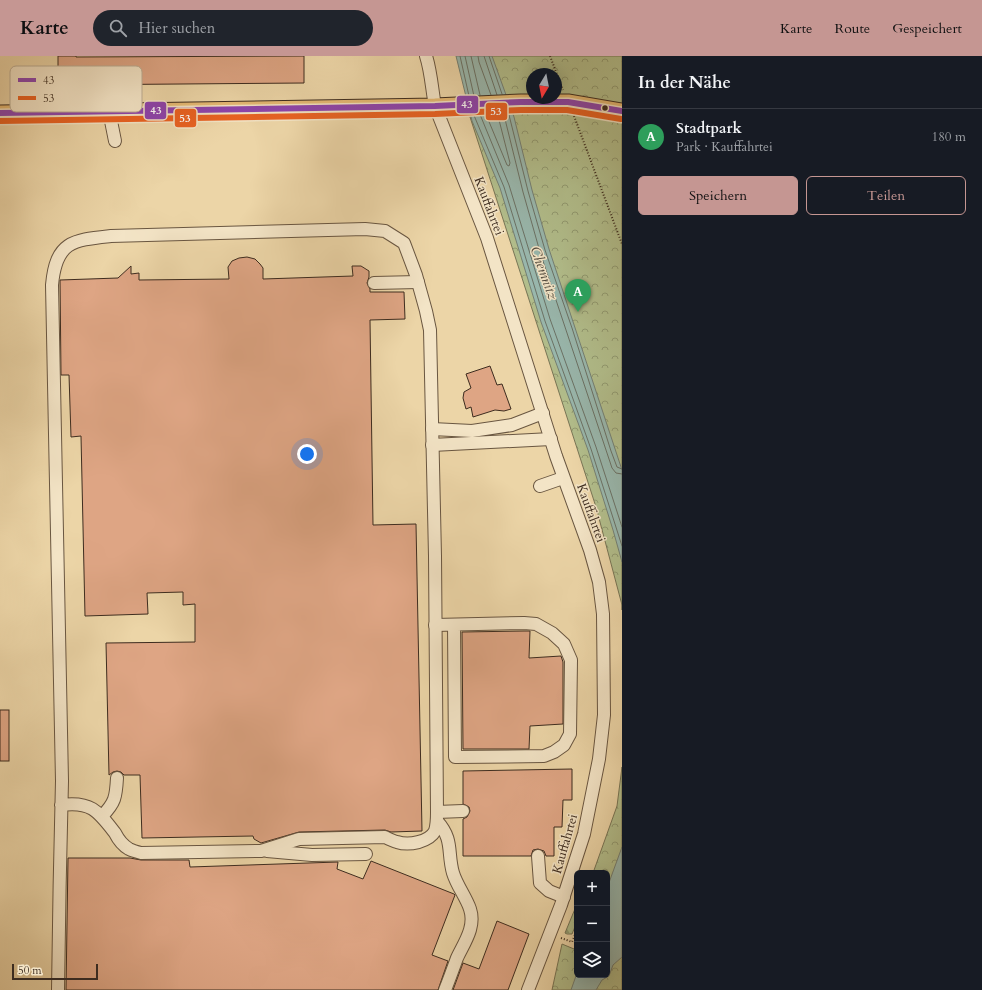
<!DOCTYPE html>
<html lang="de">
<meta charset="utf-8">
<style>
body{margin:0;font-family:Cardo,serif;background:#20242c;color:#f1f3f6}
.controls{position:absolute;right:12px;bottom:12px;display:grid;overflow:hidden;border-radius:6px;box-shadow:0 4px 16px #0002}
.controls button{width:36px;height:36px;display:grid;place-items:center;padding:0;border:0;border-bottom:1px solid #363941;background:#171b24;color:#f1f3f6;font:20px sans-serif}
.compass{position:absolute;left:526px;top:12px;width:36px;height:36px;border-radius:50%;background:#171b24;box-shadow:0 4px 16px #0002;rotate:190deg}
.scale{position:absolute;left:12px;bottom:10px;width:86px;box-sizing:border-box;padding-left:4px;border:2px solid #3d2c1f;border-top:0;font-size:11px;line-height:14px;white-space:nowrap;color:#3d2c1f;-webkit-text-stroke:3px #f3e4c6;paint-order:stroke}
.you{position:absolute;left:307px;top:398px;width:14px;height:14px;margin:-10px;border:3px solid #fff;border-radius:50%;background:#1a73e8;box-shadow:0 0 0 6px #1a73e833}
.badge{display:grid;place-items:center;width:26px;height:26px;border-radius:50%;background:#c59692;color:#fff;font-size:13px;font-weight:700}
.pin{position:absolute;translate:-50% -33px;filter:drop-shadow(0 1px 2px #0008)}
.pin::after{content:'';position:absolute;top:21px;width:14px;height:12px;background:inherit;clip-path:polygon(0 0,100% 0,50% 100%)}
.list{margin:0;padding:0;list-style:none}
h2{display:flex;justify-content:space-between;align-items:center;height:52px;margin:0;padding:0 16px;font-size:17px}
h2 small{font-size:13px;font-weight:400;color:#9ea1a6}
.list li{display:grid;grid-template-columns:26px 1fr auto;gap:12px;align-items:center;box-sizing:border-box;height:56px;padding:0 16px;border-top:1px solid #363941}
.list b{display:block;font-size:15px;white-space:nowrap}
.list p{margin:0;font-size:13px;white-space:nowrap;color:#9ea1a6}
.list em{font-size:13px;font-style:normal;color:#9ea1a6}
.actions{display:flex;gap:8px;padding:12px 16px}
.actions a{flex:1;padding:9px 0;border:1px solid #c59692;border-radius:6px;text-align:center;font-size:14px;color:#c59692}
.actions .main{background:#c59692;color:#111}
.icon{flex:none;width:22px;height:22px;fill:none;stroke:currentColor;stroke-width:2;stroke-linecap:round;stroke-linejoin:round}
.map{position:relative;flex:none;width:622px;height:934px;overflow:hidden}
header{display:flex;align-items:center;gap:24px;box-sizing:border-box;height:56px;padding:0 20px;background:#c59692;color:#111}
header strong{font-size:19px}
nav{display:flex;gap:22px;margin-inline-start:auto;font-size:14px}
.search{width:280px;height:36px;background:#20242c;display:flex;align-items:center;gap:10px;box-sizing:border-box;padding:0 14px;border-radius:22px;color:#9ea1a6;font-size:15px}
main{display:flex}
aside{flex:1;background:#171b24}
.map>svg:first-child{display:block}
.forest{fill:url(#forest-firs);stroke:#787556}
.park{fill:url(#park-crowns);stroke:#787556;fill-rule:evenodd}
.water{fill:#99b8ae;stroke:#748075}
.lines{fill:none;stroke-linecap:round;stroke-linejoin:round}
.shore{stroke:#6b7266;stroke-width:1}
.building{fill:#dea584;stroke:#3d2c1f}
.minor-casing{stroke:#695641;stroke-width:14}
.major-casing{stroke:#3d2c1f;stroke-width:17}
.path{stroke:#3d2c1f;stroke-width:2;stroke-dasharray:1 2;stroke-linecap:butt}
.minor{stroke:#f3e4c6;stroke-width:12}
.major{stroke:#e6ba74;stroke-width:15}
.bus-1-casing{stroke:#f3e4c6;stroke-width:9}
.bus-2-casing{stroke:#f3e4c6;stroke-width:9}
.bus-1{stroke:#8e44ad;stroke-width:6}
.bus-2{stroke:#e96222;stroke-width:6}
.bus-dot{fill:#3d2c1f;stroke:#f3e4c6;stroke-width:1.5}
.labels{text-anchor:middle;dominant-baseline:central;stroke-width:3;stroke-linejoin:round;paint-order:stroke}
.street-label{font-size:13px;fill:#3d2c1f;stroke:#f3e4c6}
.water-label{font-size:14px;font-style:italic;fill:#4f483c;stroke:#f3e4c6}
.key{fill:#f3e4c6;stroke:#bcad94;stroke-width:1}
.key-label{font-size:11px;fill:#3d2c1f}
.line-badge{stroke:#f3e4c6;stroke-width:1.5}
.badge-label{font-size:11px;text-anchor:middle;font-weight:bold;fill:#fff}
</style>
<header>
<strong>Karte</strong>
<div class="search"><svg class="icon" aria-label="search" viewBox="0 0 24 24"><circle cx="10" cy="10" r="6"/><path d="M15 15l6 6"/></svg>Hier suchen</div>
<nav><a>Karte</a><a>Route</a><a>Gespeichert</a></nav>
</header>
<main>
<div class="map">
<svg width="622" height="934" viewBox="0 0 622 934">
<defs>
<pattern id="forest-firs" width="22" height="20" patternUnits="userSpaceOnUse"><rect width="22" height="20" fill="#b2be8c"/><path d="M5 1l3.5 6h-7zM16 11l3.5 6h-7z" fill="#929b72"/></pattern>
<pattern id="park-crowns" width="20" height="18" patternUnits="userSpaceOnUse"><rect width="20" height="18" fill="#b2be8c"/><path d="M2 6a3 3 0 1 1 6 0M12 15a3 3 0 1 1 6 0" fill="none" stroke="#929b72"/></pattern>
</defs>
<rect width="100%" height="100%" fill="#ecd5a7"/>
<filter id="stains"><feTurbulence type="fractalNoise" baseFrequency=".005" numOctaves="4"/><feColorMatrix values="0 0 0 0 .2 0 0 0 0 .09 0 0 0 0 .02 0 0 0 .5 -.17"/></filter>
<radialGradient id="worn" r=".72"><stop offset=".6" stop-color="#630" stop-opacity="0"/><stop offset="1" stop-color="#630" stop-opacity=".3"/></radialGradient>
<path class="forest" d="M577,848v18l-5,12h-5l-2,-1z"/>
<g class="park">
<path d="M480,0h142v554v-5l-26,-98 -126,-390zM532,18h24v24h-24z"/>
<path d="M622,711v223h-70l10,-46 12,5 3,-6v32h30v-102h-14l24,-67z"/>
</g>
<g class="water">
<path d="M456,0h36l22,61 18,73 17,59 73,221v92l-9,-32 -25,-80 -47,-128 -41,-134 -28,-67z"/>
<path d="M622,791v110l-9,8 -4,11 -7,4 -6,10h-25l6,-17v2h30v-87z"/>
</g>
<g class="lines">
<g class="shore">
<path d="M460,0l9,40"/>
<path d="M465,0l9,40"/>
<path d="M471,0l9,39"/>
<path d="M478,0l1,6 12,33"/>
<path d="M484,0l13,39"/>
<path d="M489,0l13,38"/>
<path d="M503,55l20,81 17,60 72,216 4,5 6,1"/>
<path d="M508,55l20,80 17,59 27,78 39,123 6,16 5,2"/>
<path d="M479,56l30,73 41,134 46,128 26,80"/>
<path d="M485,56l22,53 2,1 1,-3 -13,-51"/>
<path d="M473,57l31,74 41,134 46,128 31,97"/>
</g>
</g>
<g class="building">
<path d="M58,0h18v1l228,-1v27l-246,2z"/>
<path d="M247,201l8,2 5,5 3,4v11l90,-3 -1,-10h9l8,5v6l-2,6 3,6v3h34l1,27 -35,1 3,205 43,-1 6,307 -31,1 -6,-2 -86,2 -38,11 -7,-4 -1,-3 -111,2 -2,-63h-16l-3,-3 -4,-1 -4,1 -4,3 -3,-132 89,-1v-38l-12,1v-13l-36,1 1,21 -63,2 -4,-180 -10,1 -2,-62h-8l-1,-95 58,-2 13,-12v8l8,-1v7l90,-1 -1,-12 4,-6 7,-3z"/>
<path d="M490,310l7,19 5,-1 9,25 -7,2 -9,-1 -22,7 -2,-10 -5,2 -3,-11 1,-6 7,-4 -5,-14z"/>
<path d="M524,575h6l-1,27 32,-2 2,6v62l-33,2 -1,23h-66l-1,-117z"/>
<rect x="0" y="654" width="9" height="51"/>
<path d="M572,713v31h-9l-1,27h-8v29h-8l-2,-5 -6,-2 -5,1 -2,6h-68v-37l4,-2 3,-6 -1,-4 -6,-3v-33z"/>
<path d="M68,802h62l11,2h48l1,7 148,-5 -1,7 26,10 8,-18 83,33 1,1 -23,60 16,6 -10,29h-372z"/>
<path d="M497,865l32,13 -21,56h-55l10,-27 16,6z"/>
</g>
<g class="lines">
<defs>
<g id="minor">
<path d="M426,0c5,15 6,34 9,50l52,132 69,218 34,94 9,32 4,32 1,101 -5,44 -15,75 -23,71 -33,85"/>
<path d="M109,55l6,30"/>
<path d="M374,227l44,-1"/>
<path d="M432,373l40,2 40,-6 31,-12"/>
<path d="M432,389l119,-6"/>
<path d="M540,430l23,-8"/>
<path d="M435,569l89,-2 12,1 16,9 12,11 7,16 -1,74 -6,11 -10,7 -10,4 -89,1 -1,-132"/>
<path d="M437,756l26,-1"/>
<path d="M102,760c13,-13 14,-19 15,-38"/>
<path d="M437,765c17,19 10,31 16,52 4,13 13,24 17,36 6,18 -6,34 -13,49 -4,11 -8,22 -12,32"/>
<path d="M267,795l45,4 54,-1"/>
<path d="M538,800l2,27 9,8 15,6"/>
<path d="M58,934c1,-70 2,-139 4,-209l-10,-496c4,-44 21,-45 59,-49l254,-7 20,2 19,12 12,32 10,36 4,19 5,226 2,256c0,6 0,13 -2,19 -6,11 -26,15 -38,11 -4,-1 -8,-3 -12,-5l-86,2 -38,12 -120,2c-4,-1 -8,-2 -12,-4 -5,-3 -11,-10 -14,-16 -17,-22 -24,-32 -54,-28"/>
</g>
<path id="major" d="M0,57l435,-7 86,-4h47l54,9"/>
</defs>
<use href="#minor" class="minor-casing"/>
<use href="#major" class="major-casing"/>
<g class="path">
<path d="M550,0l13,34"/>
<path d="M574,60l48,128"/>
<path d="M561,882l11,4 5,-12"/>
</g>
<use href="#minor" class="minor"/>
<use href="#major" class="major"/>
<defs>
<path id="bus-1" d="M0,57l435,-7 86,-4h47l54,9"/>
<path id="bus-2" d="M0,65l435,-7 86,-4h46l54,9"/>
</defs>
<use href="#bus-1" class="bus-1-casing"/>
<use href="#bus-2" class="bus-2-casing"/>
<use href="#bus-1" class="bus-1"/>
<use href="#bus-2" class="bus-2"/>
</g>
<circle class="bus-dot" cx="605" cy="52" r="3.5"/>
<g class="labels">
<g class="street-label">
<text transform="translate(489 150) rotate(69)">Kauffahrtei</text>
<text transform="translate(591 457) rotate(70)">Kauffahrtei</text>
<text transform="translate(565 788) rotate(-74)">Kauffahrtei</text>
</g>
<g class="water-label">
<text transform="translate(544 217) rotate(70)">Chemnitz</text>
</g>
</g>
<rect x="10" y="10" width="132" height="46" rx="6" class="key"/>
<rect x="18" y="22" width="18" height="4" fill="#8e44ad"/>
<rect x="18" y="40" width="18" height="4" fill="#e96222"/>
<g class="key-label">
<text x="43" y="28">43</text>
<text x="43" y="46">53</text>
</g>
<g class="line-badge">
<rect x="456" y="39" width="23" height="19" rx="4" fill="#8e44ad"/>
<rect x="144" y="45" width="23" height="19" rx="4" fill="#8e44ad"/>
<rect x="485" y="46" width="23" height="19" rx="4" fill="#e96222"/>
<rect x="174" y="52" width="23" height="20" rx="4" fill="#e96222"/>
</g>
<g class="badge-label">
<text x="467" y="52">43</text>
<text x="156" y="58">43</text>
<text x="496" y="59">53</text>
<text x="185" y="66">53</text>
</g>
<rect width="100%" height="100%" filter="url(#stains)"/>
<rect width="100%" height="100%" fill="url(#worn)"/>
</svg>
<div class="controls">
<button>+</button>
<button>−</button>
<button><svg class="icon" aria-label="layers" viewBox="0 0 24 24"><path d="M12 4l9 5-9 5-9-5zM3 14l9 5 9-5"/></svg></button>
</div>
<svg class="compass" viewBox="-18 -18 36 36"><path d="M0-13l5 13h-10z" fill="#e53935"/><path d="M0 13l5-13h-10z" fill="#9ea1a6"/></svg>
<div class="scale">50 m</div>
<div class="you"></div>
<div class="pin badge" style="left:578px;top:256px;background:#2e9e5b">A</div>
</div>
<aside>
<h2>In der Nähe<small></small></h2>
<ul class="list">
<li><span class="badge" style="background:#2e9e5b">A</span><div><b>Stadtpark</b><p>Park · Kauffahrtei</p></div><em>180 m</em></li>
</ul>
<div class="actions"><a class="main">Speichern</a><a>Teilen</a></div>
</aside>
</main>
